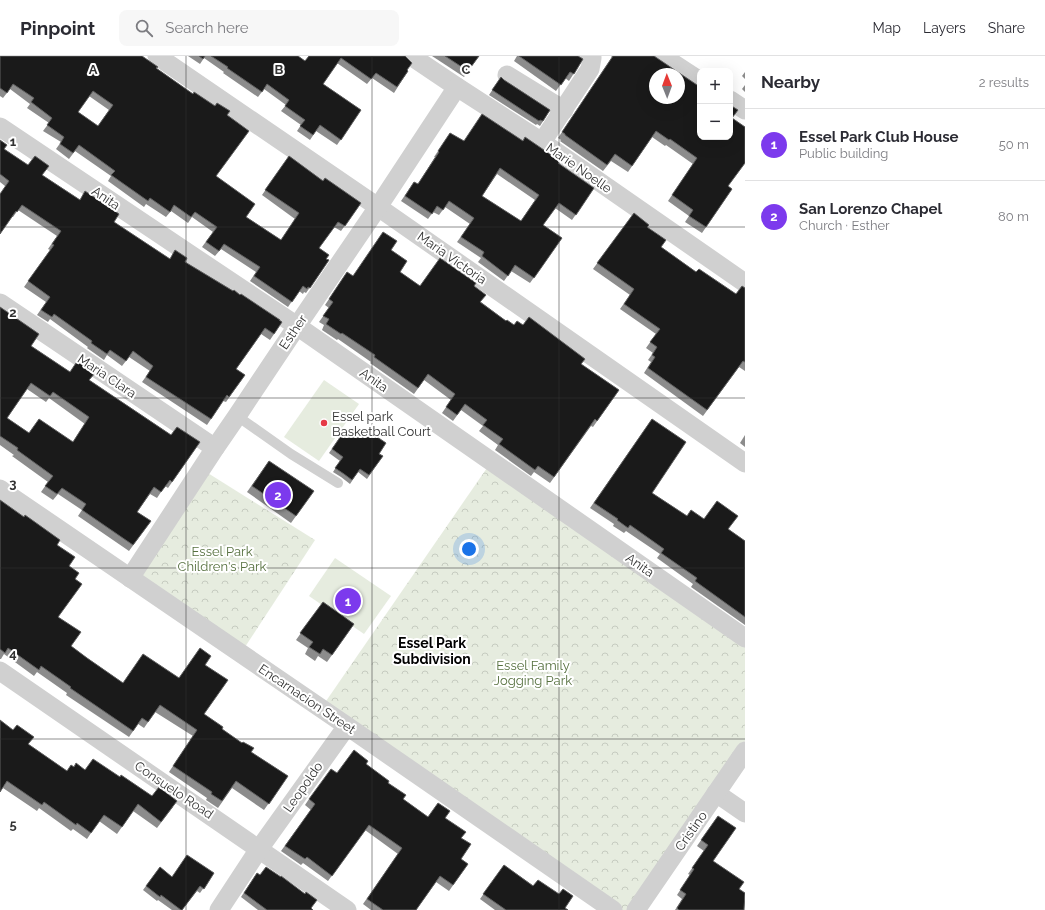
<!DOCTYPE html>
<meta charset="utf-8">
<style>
body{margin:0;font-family:Raleway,sans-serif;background:#f7f7f7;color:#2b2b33}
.controls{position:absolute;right:12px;top:12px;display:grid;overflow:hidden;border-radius:8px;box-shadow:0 4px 16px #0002}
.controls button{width:36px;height:36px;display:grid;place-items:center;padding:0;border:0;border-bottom:1px solid #e1e1e2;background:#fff;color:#2b2b33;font:20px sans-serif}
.compass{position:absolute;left:649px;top:12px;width:36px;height:36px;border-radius:50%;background:#fff;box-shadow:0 4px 16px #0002;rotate:359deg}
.you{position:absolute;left:469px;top:493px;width:14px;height:14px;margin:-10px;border:3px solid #fff;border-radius:50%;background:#1a73e8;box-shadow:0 0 0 6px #1a73e833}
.badge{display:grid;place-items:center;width:26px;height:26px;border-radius:50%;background:#7c3aed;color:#fff;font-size:13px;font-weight:700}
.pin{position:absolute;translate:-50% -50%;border:2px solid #fff;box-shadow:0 1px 4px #0006}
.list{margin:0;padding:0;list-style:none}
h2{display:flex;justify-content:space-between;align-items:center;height:52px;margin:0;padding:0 16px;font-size:17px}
h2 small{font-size:13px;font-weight:400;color:#7c7c81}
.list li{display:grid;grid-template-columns:26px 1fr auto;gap:12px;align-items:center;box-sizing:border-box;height:72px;padding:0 16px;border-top:1px solid #e1e1e2}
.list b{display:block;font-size:15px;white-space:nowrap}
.list p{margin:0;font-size:13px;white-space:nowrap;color:#7c7c81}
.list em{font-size:13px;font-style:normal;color:#7c7c81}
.icon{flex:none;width:22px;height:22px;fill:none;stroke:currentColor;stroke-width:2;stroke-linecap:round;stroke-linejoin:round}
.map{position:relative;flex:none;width:745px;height:854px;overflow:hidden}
header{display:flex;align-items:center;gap:24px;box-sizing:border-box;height:56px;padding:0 20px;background:#fff;border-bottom:1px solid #e1e1e2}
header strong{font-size:19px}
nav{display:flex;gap:22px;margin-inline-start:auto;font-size:14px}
.search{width:280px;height:36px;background:#f7f7f7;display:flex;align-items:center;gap:10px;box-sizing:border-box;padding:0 14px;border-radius:8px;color:#7c7c81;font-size:15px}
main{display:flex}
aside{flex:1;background:#fff}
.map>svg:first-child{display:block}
.park{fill:url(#park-crowns)}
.pitch{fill:#e6ecdf}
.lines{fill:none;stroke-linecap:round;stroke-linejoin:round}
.lane{stroke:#d0d0d0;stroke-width:10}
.street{stroke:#d0d0d0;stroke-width:19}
.wall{fill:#8c8c8c;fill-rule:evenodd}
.building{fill:#1a1a1a;stroke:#5f5f5f;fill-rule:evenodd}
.grid{fill:none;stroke:#333;stroke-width:1;stroke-opacity:0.55}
.poi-dot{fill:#e63946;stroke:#fff;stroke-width:1.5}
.labels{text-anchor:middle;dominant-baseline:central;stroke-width:4;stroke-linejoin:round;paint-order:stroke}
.street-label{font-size:13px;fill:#333;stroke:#fff}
.poi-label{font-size:13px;fill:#333;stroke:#fff;text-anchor:start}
.park-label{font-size:13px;fill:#56703f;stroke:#fff}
.neighbourhood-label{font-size:14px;font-weight:bold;fill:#000;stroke:#fff}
.grid-label{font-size:13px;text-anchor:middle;font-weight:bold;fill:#333;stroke:#fff;stroke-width:4;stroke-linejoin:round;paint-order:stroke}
</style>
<header>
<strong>Pinpoint</strong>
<div class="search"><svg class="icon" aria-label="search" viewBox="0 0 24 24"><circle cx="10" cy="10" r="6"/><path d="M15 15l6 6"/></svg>Search here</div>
<nav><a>Map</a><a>Layers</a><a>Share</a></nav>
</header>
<main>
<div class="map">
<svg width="745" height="854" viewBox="0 0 745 854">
<defs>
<pattern id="park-crowns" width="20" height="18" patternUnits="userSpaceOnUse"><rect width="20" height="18" fill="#e6ecdf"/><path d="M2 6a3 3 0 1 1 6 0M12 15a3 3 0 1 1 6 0" fill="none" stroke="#c6cbc0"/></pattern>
</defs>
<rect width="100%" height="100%" fill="#fff"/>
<g class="park">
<path d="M489,409l256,178v98l-118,169h-5l-298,-206z"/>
<path d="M203,414l112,70 -72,110 -110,-73z"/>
</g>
<g class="pitch">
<path d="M324,324l35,24 -40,57 -35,-24z"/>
<path d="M335,502l56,38 -27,38 -55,-38z"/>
</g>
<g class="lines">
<path class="lane" d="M237,360l54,38 47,29"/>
<g class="street">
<path d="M157,0l221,151 367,256"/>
<path d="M411,0l46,31 85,55 203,141"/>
<path d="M662,0l38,25"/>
<path d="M507,19l57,35"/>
<path d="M730,44l15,10"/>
<path d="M0,71l297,199 448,312"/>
<path d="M542,86l48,-73 2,-11 -3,-2"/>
<path d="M0,247l215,145"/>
<path d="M0,433l347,237 266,184"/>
<path d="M130,522l85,-130 22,-32 60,-90 81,-119 79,-120"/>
<path d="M0,615l347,239"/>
<path d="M716,737l29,20"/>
<path d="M219,854l40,-61 88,-123"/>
<path d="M636,854l109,-159"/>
</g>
</g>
<g class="wall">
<path d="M0,0l156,12 37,26 34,21 -11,61 30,41 35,23 14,-21 -33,-24 27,-39 34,25 38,22 -20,28 -7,-4 -15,21 7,11 3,1 -23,33 -2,-1 -1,2 -4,-3 -11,16 -38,-26 6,-9 -35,-23 -6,7 -13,-9 11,-15 -21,-15 -4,6 -17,-12 -5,6 -20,-13 -2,3 -36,-26 3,-5 -36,-25 -6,8 -13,-10 5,-7 -18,-11 6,-8 -22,-15 3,-4 -20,-15 -7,9 -3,-2zM89,40l20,14 -11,16 -20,-14z"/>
<path d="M188,0h110l7,5 4,-5h96l2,14 1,1 -14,22 -22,-15 -5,6 -30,-21 -14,21 38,26 -24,35 -21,-14 -6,9 -13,-9 4,-6 -20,-14 5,-6 -22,-16 -6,8 -35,-24 1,-1 -20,-14 -4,6z"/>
<path d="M432,0h47l-15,21z"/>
<path d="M517,0h61l5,3 -14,22 -4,-3 -9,13 -42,-30z"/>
<path d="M611,0h43l78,62 -4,68 4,3 -30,44 -17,-11 4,-6 -21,-15 25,-37 -27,-19 -1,1 -13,-9 -24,35 -17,-11 -8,10 -43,-30 1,-1 -3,-2 54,-81z"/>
<path d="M745,16v7l-3,-3z"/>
<path d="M501,21l3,3 46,30 -10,16 -3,-2 -1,1 -47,-30z"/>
<path d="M745,29v7l-3,-3z"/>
<path d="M450,77l14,8h59l35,22 36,25 -22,32 -17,-12 -12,17 19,13 -32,45 -19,-12 -7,10 -26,-19 3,-4 -24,-16 13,-18 -25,-17 -6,8 -6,-3 -5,7 -27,-18 13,-19 4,2 17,-27h-1zM497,118l38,26 -14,21 -39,-25z"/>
<path d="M0,84l4,9 38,26 128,84 15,3 55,33 42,27 -12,18 -9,-6 -25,35 9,6 -19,27 -3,-1 -16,24 -65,-43 8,-11 -21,-14 -7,9 -15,-11 -3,5 -17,-12 1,-1 -38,-28 -2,3 -11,-7 9,-13 -22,-15 26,-37 -2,-1 9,-13 -39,-26 -5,7h-1l-7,-31 -5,-4z"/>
<path d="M634,157l13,14 14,20 35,25 40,22 9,-6v83l-6,-4 -36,49 -59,-43 7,-11 -3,-2 5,-7 -7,-5 10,-14 -36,-25 10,-14 -37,-26z"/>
<path d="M391,194l9,22 20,14h54l7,16 25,19 8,4h9l96,65 -26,37 -2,-1 -41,57 -16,-11 -3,4 -36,-26 3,-5 -19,-14 4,-5 -22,-16 -8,11 -11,-8 9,-13 -27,-20 -10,14 -44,-31 1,-1 -33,-23 -1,1 -15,-10 2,-5 -5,-3 10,-14 -4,-3 22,-33 6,4z"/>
<path d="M0,251l31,39 39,26 19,8 82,55 29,7 -32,46 -3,-2 -8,12 -7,-4 -13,18 14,9 -22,30 -51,-35 4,-6 -24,-16 -5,6 -12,-8 7,-10 -36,-26 2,-1 -14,-10zM27,333l19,13 3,-4 36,26 -12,18 -44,-9 -22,-15z"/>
<path d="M652,363v74l35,23 17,3 24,10 17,12v84l-54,-38 2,-3 -36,-26 3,-4 -34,-23 -2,2 -11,-7 1,-2 -24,-16z"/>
<path d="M345,374l38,26 -16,23 -9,-7 -8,12 -9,-7 -8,-5 7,-11 -11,-8z"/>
<path d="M745,379v12l-5,-4z"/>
<path d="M269,405l27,55 -5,7 -44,-31z"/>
<path d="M0,444l57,45 12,21 6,13 -17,38 13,29 16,12 36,25 56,-5 26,-13 -1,49 18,15 29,23 37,24 -24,34 -32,-22 -14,20 -12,-8 1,-2 -38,-26 24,-36 -38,-24 -11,16 -6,-4 -9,13 -63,-42 1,-2 -30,-21 -3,4 -30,-22 -3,5h-1z"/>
<path d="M323,546l31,22 -27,38 -9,-6 -3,5 -10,-7 3,-6 -12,-8z"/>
<path d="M28,688l39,27 7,-4 46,10 32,19 21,11 -16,21 -24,-17 -16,23 -18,-13 -12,18 -14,-10 -2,2 -32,-23 -2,3 -34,-23z"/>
<path d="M366,708l22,19 15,16 25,18 17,1 16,20v21l7,5 -19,27 -13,-9 -20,28h-45l-8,-6 35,-50 -33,-24 -37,51 -25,-18 -2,2 -20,-14 30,-41 -6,-5 4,-6 28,-26z"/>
<path d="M718,760l-5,45 26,28 5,21h-69l7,-11 -5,-4 13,-20 -2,-1 16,-23 -7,-5z"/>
<path d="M504,809l61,43 3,2h-73l-15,-11z"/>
<path d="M160,811l12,10 42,-4 -14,20 -3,-2 -15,19h-10l-14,-10 -1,1 -14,-11z"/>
<path d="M257,817l54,35 2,2h-55l-17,-13z"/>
</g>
<g class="building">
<path d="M0,0h142l16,11 -2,1 37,26 1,-2 21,14 2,-3 13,8 -3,4 22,16 -33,45 39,28 -9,13 35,23 18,-27 -34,-23 24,-34 34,25 2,-3 36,25 -16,23 -7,-4 -19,26 10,7 -3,4 3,1 -19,28 -2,-1 -1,2 -4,-3 -11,16 -38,-26 6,-9 -36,-23 -5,7 -13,-9 11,-15 -22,-15 -4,5 -17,-12 -4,7 -20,-14 -2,3 -37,-26 4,-4 -36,-26 -6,8 -13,-9 4,-7 -17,-12 5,-7 -21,-16 3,-4 -21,-14 -6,9 -7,-5zM93,35l20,14 -15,21 -20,-14z"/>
<path d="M199,0h6l-2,3z"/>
<path d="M211,0h87l7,5 4,-5h96l7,7 -5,7 1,1 -11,16 -21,-14 -5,6 -30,-21 -18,26 38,26 -20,30 -21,-15 -7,10 -13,-9 5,-6 -20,-14 4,-6 -22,-16 -5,8 -35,-24 1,-1z"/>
<path d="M445,0h34l-11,15z"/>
<path d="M519,0h59l5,3 -9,15 -4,-2 -9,13z"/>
<path d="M613,0h41l46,31v50h30v-32l8,5 -6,8 13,9v36l-17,23 4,3 -26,38 -17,-11 4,-6 -21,-15 25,-37 -27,-19 -1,1 -13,-9 -24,35 -17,-12 -8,11 -42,-30v-1l-3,-2zM655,18h24v24h-24z"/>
<path d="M501,21l3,3 46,30 -7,11 -3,-1 -1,1 -47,-31z"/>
<path d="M482,58l41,27 2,-4 35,24 -2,2 36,25 -18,27 -17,-12 -16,22 19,13 -28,40 -19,-13 -7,11 -26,-20 2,-4 -23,-15 13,-19 -25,-17 -6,9 -6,-4 -5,8 -27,-18 9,-14 4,2 21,-32 -1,-1 12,-18 14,8zM500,112l39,27 -18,26 -39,-25z"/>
<path d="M0,84l7,5 -3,4 24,16 7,-9 14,10 -7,9 38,25 5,-9 34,23 -5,8 56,37 5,-9 12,8 -2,4 48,29 1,-1 6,5 1,-1 39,26h-1l3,2 -8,12 -9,-6 -29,41 9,6 -16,22 -2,-2 -16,24 -65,-42 7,-11 -20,-15 -7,10 -16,-11 -3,4 -16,-11 1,-2 -38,-27 -2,3 -11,-7 9,-13 -22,-16 26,-36 -2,-1 9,-13 -39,-26 -5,7 -1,-1 -16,23v-40l9,-13 -9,-7z"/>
<path d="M634,157l15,12 -2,2 19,13 -5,7 35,25 3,-3 37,25 6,-8 3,2v74l-2,-1 -36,49 -59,-42 7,-11 -3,-2 5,-8 -7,-5 10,-13 -36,-25 10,-15 -37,-26z"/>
<path d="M383,176l14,9 -6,9 16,11 -7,11 20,14 20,-28 36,25 -2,3 12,9 -6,7 26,19 1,-1 7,5 3,-4 6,4 6,-8 56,42 -4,5 38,26 -22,31 -2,-2 -41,58 -16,-11 -3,4 -36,-26 4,-5 -20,-14 4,-5 -22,-16 -8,11 -11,-8 9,-13 -27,-20 -10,14 -44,-31 1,-2 -33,-22 -1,1 -15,-10 3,-5 -6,-3 10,-14 -4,-3 18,-27 6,4z"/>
<path d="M0,251l39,27 -8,12 39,26 8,-12 18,12 -7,8 82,55 6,-8 23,15 -28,40 -2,-2 -9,12 -7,-5 -17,25 14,9 -18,24 -51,-35 4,-6 -24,-16 -5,6 -12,-8 8,-10 -36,-26 1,-2 -18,-12zM31,327l19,13 3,-4 36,25 -16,25 -34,-23 -10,14 -22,-15z"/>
<path d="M652,363l34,23 -34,51 35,23 4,-6 13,9 13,-18 21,15 -10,13 17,12v76l-50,-36 2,-3 -36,-25 3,-4 -34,-24 -2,3 -11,-8 1,-1 -24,-16z"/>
<path d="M364,372l22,15 -7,11 4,2 -14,19 -9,-6 -8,11 -8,-6 -9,-6 8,-11 -11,-8 13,-19 12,8z"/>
<path d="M269,405l45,30 -18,25 -44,-30z"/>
<path d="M0,444l24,17 1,-2 35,25 -3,5 18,12 -6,9 10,7 -4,6 7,5 -24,33 23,15 -10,14 16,12 36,25 20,-29 36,24 21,-30 11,8 -6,9 23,15 -24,34 19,13 -1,2 20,14 1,-1 11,6 -3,4 37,24 -19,28 -33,-23 -14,20 -11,-7 1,-2 -39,-26 24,-36 -37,-25 -12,17 -6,-4 -9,13 -63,-43 1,-1 -30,-21 -2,4 -31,-22 -3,5 -5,-4z"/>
<path d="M323,546l31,22 -22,31 -9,-6 -3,5 -11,-7 4,-5 -13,-9z"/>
<path d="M0,664l13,10 4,-5 17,12 -6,7 39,27 4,-6 3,2 2,-4 9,7 8,-11 27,18 1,-2 31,21 7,-9 18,14 -16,21 -23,-18 -16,23 -18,-12 -13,18 -14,-10 -1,2 -32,-23 -2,3 -35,-24 -7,11z"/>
<path d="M354,694l14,11 -2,3 23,17 -1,2 18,12 -3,4 25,18 10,-14 12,8 -5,7 21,14 -5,6 10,6 -10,15 7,5 -15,21 -13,-9 -24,34h-33l-16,-11 35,-51 -33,-23 -37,51 -25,-19 -2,2 -20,-13 30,-42 -6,-5 22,-30 6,4z"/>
<path d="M718,760l18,12 -23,33 31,21 -5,7 6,4 -1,17h-65l-2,-2 9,-14 -6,-4 14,-21 -2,-1 16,-23 -7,-5z"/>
<path d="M187,799l27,18 -10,16 -4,-3 -18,24h-1l-20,-15 -1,2 -14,-11 14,-19 12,10z"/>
<path d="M504,809l29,21 5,-6 21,14 4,-5 10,7 -8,12 3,2h-62l-23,-16z"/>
<path d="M266,811l15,10v-1l24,18 1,-2 11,8 -6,8 2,2h-46l-23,-17 13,-20 3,2z"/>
</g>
<path class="grid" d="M186,0v854M372,0v854M559,0v854M0,171h745M0,342h745M0,512h745M0,683h745"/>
<circle class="poi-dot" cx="324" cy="367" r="4"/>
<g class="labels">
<g class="street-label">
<text transform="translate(579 112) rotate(35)">Marie Noelle</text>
<text transform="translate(106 142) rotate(34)">Anita</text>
<text transform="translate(452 202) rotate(35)">Maria Victoria</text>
<text transform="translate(293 276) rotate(-56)">Esther</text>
<text transform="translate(107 320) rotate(34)">Maria Clara</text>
<text transform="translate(374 324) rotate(35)">Anita</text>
<text transform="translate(640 509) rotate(35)">Anita</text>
<text transform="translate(307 643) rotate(34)">Encarnacion Street</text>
<text transform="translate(303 731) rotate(-55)">Leopoldo</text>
<text transform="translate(174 734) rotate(34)">Consuelo Road</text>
<text transform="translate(691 775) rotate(-55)">Cristino</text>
</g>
<g class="poi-label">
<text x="332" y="360">Essel park<tspan x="332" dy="15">Basketball Court</tspan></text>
</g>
<g class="park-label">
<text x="222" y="495">Essel Park<tspan x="222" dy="15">Children's Park</tspan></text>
<text x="533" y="609">Essel Family<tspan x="533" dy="15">Jogging Park</tspan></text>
</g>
<g class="neighbourhood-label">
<text x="432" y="587">Essel Park<tspan x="432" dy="16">Subdivision</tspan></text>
</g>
</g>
<g class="grid-label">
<text x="93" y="18">A</text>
<text x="279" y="18">B</text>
<text x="466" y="18">C</text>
<text x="13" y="90">1</text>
<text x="13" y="261">2</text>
<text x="13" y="432">3</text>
<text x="13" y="602">4</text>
<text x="13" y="773">5</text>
</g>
</svg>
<div class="controls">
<button>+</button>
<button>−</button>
</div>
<svg class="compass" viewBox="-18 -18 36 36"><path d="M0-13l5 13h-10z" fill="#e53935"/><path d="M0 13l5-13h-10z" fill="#7c7c81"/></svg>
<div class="you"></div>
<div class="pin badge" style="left:348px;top:545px">1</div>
<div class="pin badge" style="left:278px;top:439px">2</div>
</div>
<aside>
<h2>Nearby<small>2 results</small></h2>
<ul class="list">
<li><span class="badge">1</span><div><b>Essel Park Club House</b><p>Public building</p></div><em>50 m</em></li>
<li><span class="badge">2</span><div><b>San Lorenzo Chapel</b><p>Church · Esther</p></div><em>80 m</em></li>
</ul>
</aside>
</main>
